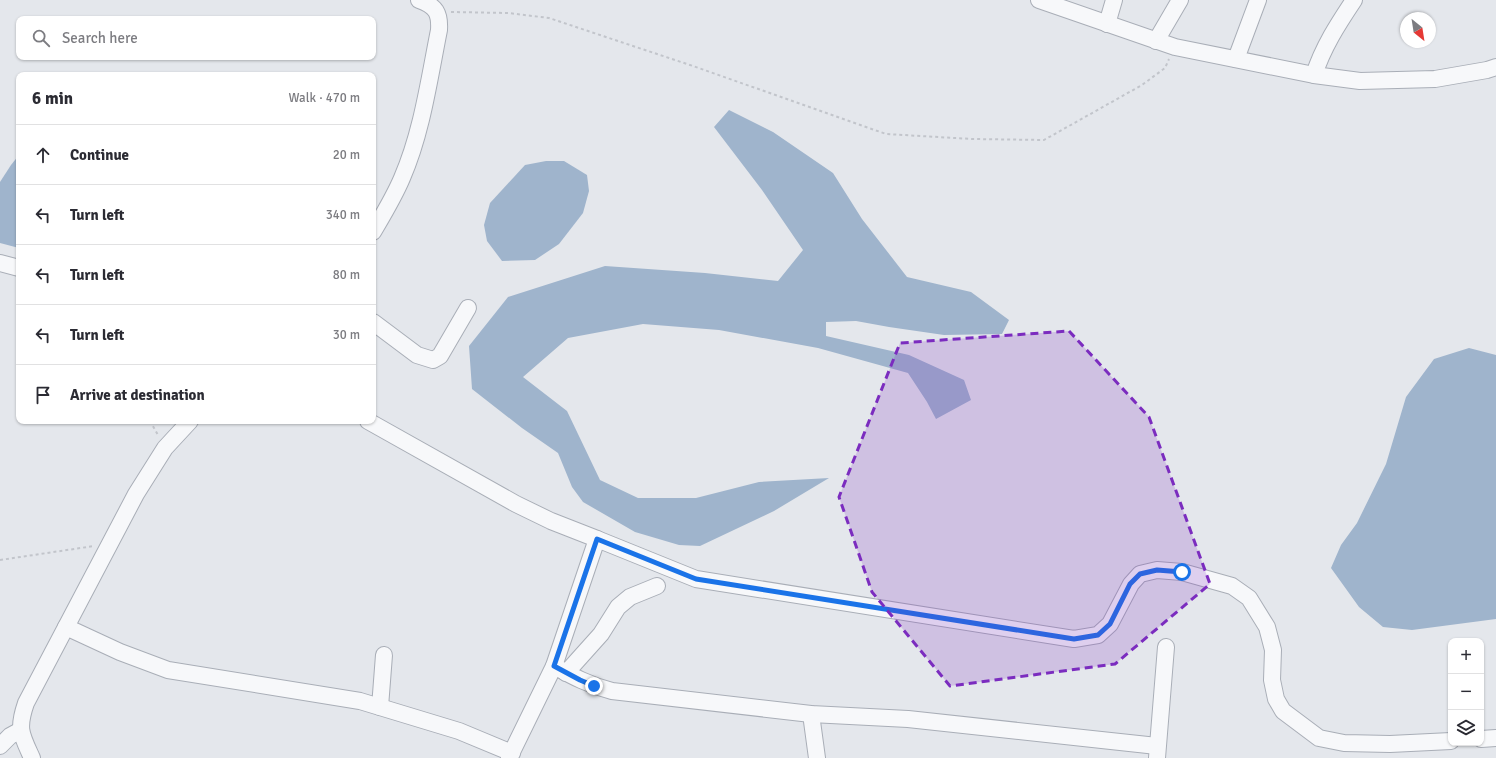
<!DOCTYPE html>
<meta charset="utf-8">
<style>
body{margin:0;font-family:Signika,sans-serif;background:#f2f2f3;color:#2b2b33}
.controls{position:absolute;right:12px;bottom:12px;display:grid;overflow:hidden;border-radius:8px;box-shadow:0 1px 3px #0004}
.controls button{width:36px;height:36px;display:grid;place-items:center;padding:0;border:0;border-bottom:1px solid #e1e1e2;background:#fff;color:#2b2b33;font:20px sans-serif}
.compass{position:absolute;left:1400px;top:12px;width:36px;height:36px;border-radius:50%;background:#fff;box-shadow:0 1px 3px #0004;rotate:150deg}
.stop{position:absolute;width:12px;height:12px;margin:-9px;border:3px solid #1a73e8;border-radius:50%;background:#fff}
.stop.end{background:#1a73e8;border-color:#fff;box-shadow:0 1px 4px #0008}
.list{margin:0;padding:0;list-style:none}
h2{display:flex;justify-content:space-between;align-items:center;height:52px;margin:0;padding:0 16px;font-size:17px}
h2 small{font-size:13px;font-weight:400;color:#7c7c81}
.list li{display:grid;grid-template-columns:26px 1fr auto;gap:12px;align-items:center;box-sizing:border-box;height:60px;padding:0 16px;border-top:1px solid #e1e1e2}
.list b{display:block;font-size:15px;white-space:nowrap}
.list em{font-size:13px;font-style:normal;color:#7c7c81}
.icon{flex:none;width:22px;height:22px;fill:none;stroke:currentColor;stroke-width:2;stroke-linecap:round;stroke-linejoin:round}
.map{position:relative;flex:none;width:1496px;height:758px;overflow:hidden}
.search{position:absolute;background:#fff;box-shadow:0 1px 3px #0004;left:16px;top:16px;width:360px;height:44px;display:flex;align-items:center;gap:10px;box-sizing:border-box;padding:0 14px;border-radius:8px;color:#7c7c81;font-size:15px}
.panel{position:absolute;background:#fff;box-shadow:0 1px 3px #0004;left:16px;top:72px;width:360px;height:352px;border-radius:8px}
.map>svg:first-child{display:block}
.water{fill:#9fb4cc}
.lines{fill:none;stroke-linecap:round;stroke-linejoin:round}
.minor-casing{stroke:#a9aeb7;stroke-width:18}
.path{stroke:#c2c5cb;stroke-width:2;stroke-dasharray:3 3;stroke-linecap:butt}
.minor{stroke:#f7f8fa;stroke-width:16}
.route{stroke:#1a73e8;stroke-width:5}
.marked{fill:#7b2cbf;fill-opacity:0.2;stroke:#7b2cbf;stroke-width:3;stroke-dasharray:8 5;stroke-linejoin:round}
</style>
<div class="map">
<svg width="1496" height="758" viewBox="0 0 1496 758">
<rect width="100%" height="100%" fill="#e4e7ec"/>
<g class="water">
<path d="M729,110l44,22 60,41 29,46 45,58 64,15 38,28 -7,14 -58,1 -55,-8 -33,-6 -30,1v14l83,19 55,25 7,20 -35,19 -9,-17 -19,-29 -90,-25 -99,-18 -76,-6 -75,14 -45,39 44,34 33,69 38,18h58l63,-16 70,-4 -55,33 -74,35 -21,-1 -44,-13 -52,-30 -11,-15 -14,-34 -36,-25 -50,-39 -3,-43 39,-49 97,-31 100,7 73,8 25,-31 -41,-60 -48,-63z"/>
<path d="M19,155v93l-19,-5v-61l11,-17z"/>
<path d="M546,161h18l23,14 2,16 -6,22 -24,31 -24,16 -33,1 -15,-20 -3,-16 6,-22 35,-38z"/>
<path d="M1469,348l27,7v264l-84,11 -29,-3 -24,-20 -28,-39 10,-23 16,-22 29,-59 20,-67 28,-38z"/>
</g>
<g class="lines">
<defs>
<g id="minor">
<path d="M1039,0l136,47 139,28 46,6 75,-2 52,-9 9,-3"/>
<path d="M1107,24l7,-24"/>
<path d="M1156,41l24,-41"/>
<path d="M1236,59l22,-59"/>
<path d="M1314,75c9,-28 24,-51 40,-75"/>
<path d="M373,232c10,-17 21,-35 29,-54 20,-46 27,-98 37,-148 1,-17 -3,-24 -20,-30"/>
<path d="M0,263l19,5"/>
<path d="M373,322l44,33 16,5 7,-4 28,-48"/>
<path d="M368,421l148,83 35,17 46,18 -43,127 -45,92"/>
<path d="M597,539l99,40 378,60 24,-4 12,-11 21,-40 9,-10 17,-4 25,2 50,14 17,12 18,29 6,23 -1,30 4,19 7,12 36,27 25,5 46,1 61,-3"/>
<path d="M66,627l54,25 48,18 192,31 99,30 53,22"/>
<path d="M554,666c20,11 35,19 58,25l199,23 97,5 249,27"/>
<path d="M566,673l35,-39 17,-27 12,-10 27,-11"/>
<path d="M380,707l4,-52"/>
<path d="M811,714l6,44"/>
<path d="M1481,739l15,-1"/>
<path d="M0,746l10,-10 11,-6"/>
<path d="M32,758c-11,-24 -15,-29 -6,-55l110,-209 29,-46 25,-27"/>
<path d="M1157,758l9,-111"/>
</g>
</defs>
<use href="#minor" class="minor-casing"/>
<g class="path">
<path d="M451,12l57,1 41,5 144,48 193,68 86,5 72,1 98,-55 23,-17 4,-9"/>
<path d="M150,421l8,14"/>
<path d="M0,560l94,-14"/>
</g>
<use href="#minor" class="minor"/>
</g>
<g class="lines">
<path class="route" d="M594,686l-14,-6 -26,-14 43,-127 99,40 378,60 24,-4 12,-11 20,-40 10,-10 17,-4 25,2"/>
</g>
<path class="marked" d="M1069,331l80,86 61,167 -95,80 -165,22 -78,-94 -33,-95 61,-154z"/>
</svg>
<div class="controls">
<button>+</button>
<button>−</button>
<button><svg class="icon" aria-label="layers" viewBox="0 0 24 24"><path d="M12 4l9 5-9 5-9-5zM3 14l9 5 9-5"/></svg></button>
</div>
<svg class="compass" viewBox="-18 -18 36 36"><path d="M0-13l5 13h-10z" fill="#e53935"/><path d="M0 13l5-13h-10z" fill="#7c7c81"/></svg>
<div class="stop" style="left:1182px;top:572px"></div>
<div class="stop end" style="left:594px;top:686px"></div>
<div class="search"><svg class="icon" aria-label="search" viewBox="0 0 24 24"><circle cx="10" cy="10" r="6"/><path d="M15 15l6 6"/></svg>Search here</div>
<section class="panel">
<h2>6 min<small>Walk · 470 m</small></h2>
<ul class="list">
<li><svg class="icon" aria-label="ahead" viewBox="0 0 24 24"><path d="M12 20V5M6 11l6-6 6 6"/></svg><div><b>Continue</b></div><em>20 m</em></li>
<li><svg class="icon" aria-label="left" viewBox="0 0 24 24"><path d="M17 20v-9H6M10 6l-5 5 5 5"/></svg><div><b>Turn left</b></div><em>340 m</em></li>
<li><svg class="icon" aria-label="left" viewBox="0 0 24 24"><path d="M17 20v-9H6M10 6l-5 5 5 5"/></svg><div><b>Turn left</b></div><em>80 m</em></li>
<li><svg class="icon" aria-label="left" viewBox="0 0 24 24"><path d="M17 20v-9H6M10 6l-5 5 5 5"/></svg><div><b>Turn left</b></div><em>30 m</em></li>
<li><svg class="icon" aria-label="arrive" viewBox="0 0 24 24"><path d="M6 21V4h12l-3 4 3 4H6"/></svg><div><b>Arrive at destination</b></div></li>
</ul>
</section>
</div>
